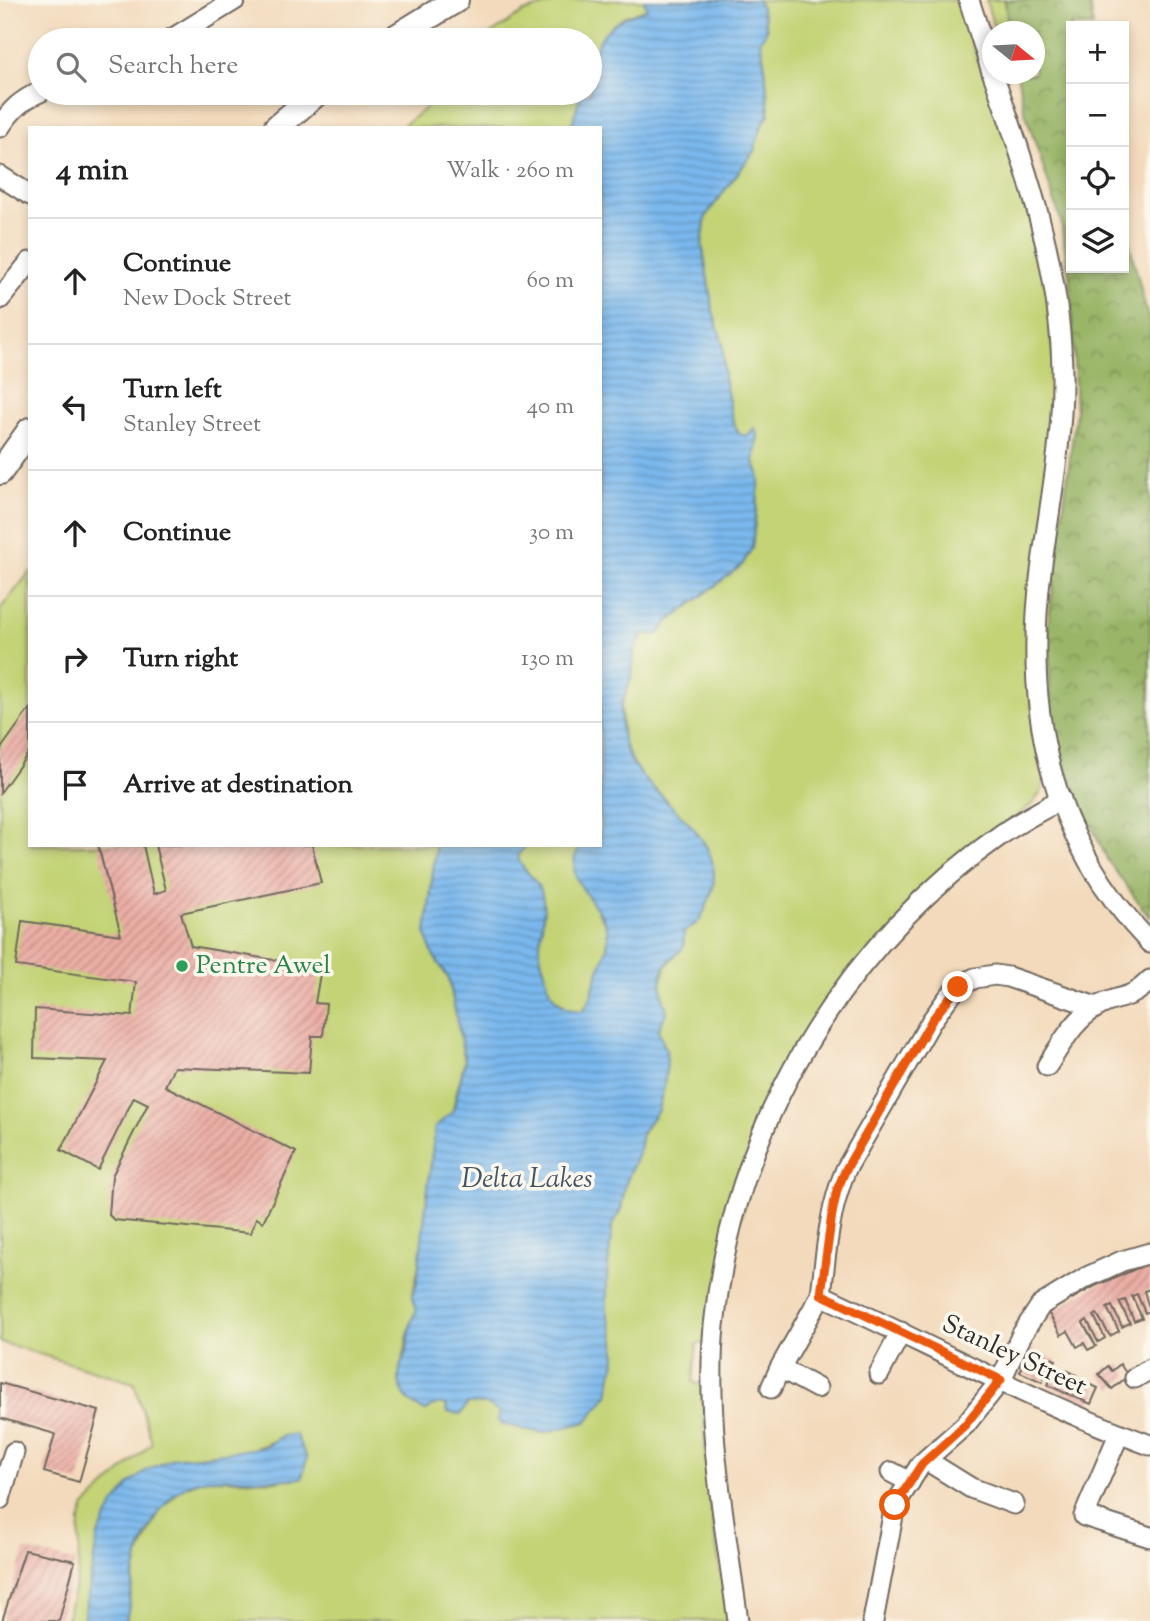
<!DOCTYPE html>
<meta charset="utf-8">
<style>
body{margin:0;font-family:"Sorts Mill Goudy",serif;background:#f2f2f2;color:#222}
.controls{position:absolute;right:21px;top:21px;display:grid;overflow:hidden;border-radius:0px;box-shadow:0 4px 10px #0003}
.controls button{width:63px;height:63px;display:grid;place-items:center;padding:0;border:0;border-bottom:2px solid #e0e0e0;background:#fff;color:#222;font:35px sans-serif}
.compass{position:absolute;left:982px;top:21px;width:63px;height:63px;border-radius:50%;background:#fff;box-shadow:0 4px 10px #0003;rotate:108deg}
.stop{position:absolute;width:21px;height:21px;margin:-16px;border:5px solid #ea580c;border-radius:50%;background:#fff}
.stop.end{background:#ea580c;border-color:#fff;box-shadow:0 2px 7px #0008}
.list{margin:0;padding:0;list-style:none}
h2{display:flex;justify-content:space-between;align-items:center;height:91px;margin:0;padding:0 28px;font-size:30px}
h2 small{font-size:23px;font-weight:400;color:#767676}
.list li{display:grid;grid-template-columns:46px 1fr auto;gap:21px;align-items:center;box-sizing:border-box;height:126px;padding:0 28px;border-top:2px solid #e0e0e0}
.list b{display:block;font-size:26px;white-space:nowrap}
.list p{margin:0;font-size:23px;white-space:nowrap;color:#767676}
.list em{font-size:23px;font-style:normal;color:#767676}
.icon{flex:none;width:38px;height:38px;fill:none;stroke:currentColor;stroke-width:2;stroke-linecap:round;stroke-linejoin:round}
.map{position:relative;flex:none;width:1150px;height:1621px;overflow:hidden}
.search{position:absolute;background:#fff;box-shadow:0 4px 10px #0003;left:28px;top:28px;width:574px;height:77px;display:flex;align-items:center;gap:18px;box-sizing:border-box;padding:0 24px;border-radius:38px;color:#767676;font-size:26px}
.panel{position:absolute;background:#fff;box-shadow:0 4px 10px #0003;left:28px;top:126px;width:574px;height:721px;border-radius:0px}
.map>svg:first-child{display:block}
.green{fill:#c3d376;stroke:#777f50;stroke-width:2}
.forest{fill:url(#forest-crowns);stroke:#627049;stroke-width:2}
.water{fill:url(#water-rules);stroke:#52728c;stroke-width:2}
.building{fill:url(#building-hatch)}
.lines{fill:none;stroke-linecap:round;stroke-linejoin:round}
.minor-casing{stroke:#71685e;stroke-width:23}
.major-casing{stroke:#71685e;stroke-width:28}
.minor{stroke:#fff;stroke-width:19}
.major{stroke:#fff;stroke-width:24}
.route{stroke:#ea580c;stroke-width:9}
.leisure-dot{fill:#2e9e5b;stroke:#fbf7ec;stroke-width:2.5}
.labels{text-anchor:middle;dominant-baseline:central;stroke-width:7;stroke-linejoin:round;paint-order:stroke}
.leisure-label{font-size:26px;fill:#27864d;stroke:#fbf7ec;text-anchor:start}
.street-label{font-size:26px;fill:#2b2b2b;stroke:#fbf7ec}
.water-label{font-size:28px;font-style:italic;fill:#435565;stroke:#fbf7ec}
</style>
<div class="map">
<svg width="1150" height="1621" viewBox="0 0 1150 1621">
<defs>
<pattern id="forest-crowns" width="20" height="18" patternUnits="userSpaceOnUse" patternTransform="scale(1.75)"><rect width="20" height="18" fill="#9ab567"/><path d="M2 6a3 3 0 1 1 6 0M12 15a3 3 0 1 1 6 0" fill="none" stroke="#7e9355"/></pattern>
<pattern id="water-rules" width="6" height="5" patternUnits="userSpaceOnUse" patternTransform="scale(1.75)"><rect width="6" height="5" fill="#7ab8ed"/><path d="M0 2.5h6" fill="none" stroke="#6496c0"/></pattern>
<pattern id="building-hatch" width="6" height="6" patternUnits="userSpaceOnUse" patternTransform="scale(1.75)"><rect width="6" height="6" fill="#ecaea5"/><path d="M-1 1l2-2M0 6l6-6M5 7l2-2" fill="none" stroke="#bf8e87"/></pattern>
</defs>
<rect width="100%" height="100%" fill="#fbf7ec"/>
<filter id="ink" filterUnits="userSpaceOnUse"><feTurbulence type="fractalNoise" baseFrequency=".0143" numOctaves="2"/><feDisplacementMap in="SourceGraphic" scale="14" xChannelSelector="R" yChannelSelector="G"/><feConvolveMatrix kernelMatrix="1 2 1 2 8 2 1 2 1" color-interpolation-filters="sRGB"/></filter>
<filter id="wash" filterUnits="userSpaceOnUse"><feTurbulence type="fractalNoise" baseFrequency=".00686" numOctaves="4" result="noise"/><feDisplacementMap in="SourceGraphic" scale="28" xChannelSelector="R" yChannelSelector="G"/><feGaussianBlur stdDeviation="1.57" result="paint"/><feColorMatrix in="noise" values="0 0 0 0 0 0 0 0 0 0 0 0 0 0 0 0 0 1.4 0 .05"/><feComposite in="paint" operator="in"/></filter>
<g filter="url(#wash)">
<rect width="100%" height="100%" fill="#f3dabc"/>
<g class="green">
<path d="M564,0h80l4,9 -23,7 -26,27 -9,26v-29h-108l42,-28z"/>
<path d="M758,0h199l49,131 32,101 -7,19 12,11 13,118 -25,322 13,77 -3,13 -8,11 -12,10 -57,41 -182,219 -77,270 -8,1 -4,38 9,4 5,97 21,138h-602l12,-64 22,-47 23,-23 24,-8 71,2 3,-45c-29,20 -68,18 -103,21 -6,1 -13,5 -19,8 -56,26 -68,101 -76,156h-17l12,-47 2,-53 5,-15 67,-63 -18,-60 -134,-41v-733l30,-37v273h406l-10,89 6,19 17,26 16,82 -9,34 -44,202 4,14c-10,18 -9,39 -16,58l26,42 8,-7 7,-1 46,1 14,9 114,-73 -8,-29v-35l5,-49 9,-18 4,-24 14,-34 3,-19 16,-22 6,-23 3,-24 -1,-13 -8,-20 9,-19c-11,-31 -6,-43 17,-65l-16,-145 -28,-25 -17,-34 -2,-35 11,-31 2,-29 11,-14 12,2 11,-13 74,-57 10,-17 7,-63v-12l-5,-11 4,-28 -11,3 -9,-3 -5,-12 -9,-44 -1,-33 -10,-34 -11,-67 4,-28 48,-65 8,-26 7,-11 -4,-47 -5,-27 7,-11z"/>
<path d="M986,0h19l4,31h-14z"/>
<path d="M445,93h136l-10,35h-171z"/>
<path d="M526,845h55l-3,5 20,61 9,16 1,13 -2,16 -9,19 -8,29 -8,7c-17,-2 -25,-11 -35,-25l-27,-125 -1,-6z"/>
</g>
<path class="forest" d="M1005,0h85l3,26h-22v242h53v-47l26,105v592l-42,-57 -40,-85 -17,-59 -3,-92 28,-213 -5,-124 -10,-67 -37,-112 -7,-35h17v-42l-25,-1z"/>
<g class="water">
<path d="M644,0h114c4,13 14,31 2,40l5,27 4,47 -7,11 -8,26 -48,65 -4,27 11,68 10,34 1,33 9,44 6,12 8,2 7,-8 4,6 -4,28 5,11v12l-7,63 -10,17 -74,57 -11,13 -12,-2c-17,21 -9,23 -14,44 -2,11 -9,21 -10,31 -1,9 0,23 2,32 12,60 115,88 86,160 -8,18 -8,22 -25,32 0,25 -2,14 -15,29 -13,13 -7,35 -2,50l-9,19 8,20 1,13 -3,24 -6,23 -16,22 -3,19 -14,34 -4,24 -9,18 -5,49v35l8,29 1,16 -8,39 -22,27 -44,11 -41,-9 -3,-4 2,-7 -13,-9h-20l-6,10 -14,-2 -1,-7c-9,-3 -13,0 -20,6 -18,-5 -31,-24 -26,-42 1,-5 5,-10 6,-16 4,-15 2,-28 10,-42l-4,-14 5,-15 18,-155 18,-16 12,-50 -16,-82 -17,-26 -6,-19 10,-89h90l-8,10c1,14 18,22 23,36 7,20 -2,39 -1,60 0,7 3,14 5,21 4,22 12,37 37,39 10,-9 10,-21 15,-34 5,-17 14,-30 10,-48 -6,-28 -50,-50 -26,-84h19v-717h-29l10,-35h9c0,-49 10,-70 57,-84z"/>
<path d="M295,1434l12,24 -5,20c-31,4 -61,-1 -92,1 -39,2 -62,46 -72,78 -6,21 -7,43 -12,64h-43l15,-86 15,-29 17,-22 17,-14 29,-13h18l71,-10 16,-11z"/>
</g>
<g id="blocks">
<g class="building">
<path d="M30,708v43l-30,42v-43z"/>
<path d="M98,845h45l11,49 12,-4 -11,-45h157l9,38 -140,30 10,33 130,22 -6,35 11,1 -3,32h-11l-3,37 -135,-6 -9,19 131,66 -33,70 -7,-4 -5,15 -137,-13 -5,-5 3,-39 36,-72 -14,-7 -36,73 -37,-20 46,-89 -73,-3 1,-49 97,7 4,-34 -120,-16 6,-45 99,14z"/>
<path d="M1150,1263v26l-6,2 6,20 -5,2 -8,-19 -5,2 10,22 -8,3 -9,-21 -6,2 11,21 -8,4 -10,-21 -5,2 12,23 -9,5 -13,-22 -3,2 11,22 -7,4 -11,-22 -4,3 13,23 -8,4 -4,-7 -7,4 -9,-16 -7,4 -13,-23 47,-26z"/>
<path d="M1030,1349l26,11 -4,9 -4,-2 -6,15 -22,-10z"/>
<path d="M1120,1364l8,12 -16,13 -13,-15 9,-8 4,5z"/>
<path d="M1066,1370l10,5 -9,19 -19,-9 5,-12 9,5z"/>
<path d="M1076,1378l22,10 -7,16 -23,-10z"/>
<path d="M0,1383l99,28 -20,71 -35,-10 11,-38 -55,-16z"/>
<path d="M25,1550l50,11 -16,60h-57z"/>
</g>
</g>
</g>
<g filter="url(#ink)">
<use href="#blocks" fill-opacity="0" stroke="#71685e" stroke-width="2"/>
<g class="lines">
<defs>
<g id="minor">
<path d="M969,0l23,72"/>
<path d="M170,40l65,-40"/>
<path d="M993,74c35,100 70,200 69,308 0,64 -13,126 -21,189 -18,142 9,267 109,372"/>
<path d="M0,127c11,-17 21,-27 40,-35"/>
<path d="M0,176l30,19"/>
<path d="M0,299l30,-37"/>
<path d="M1047,1066c14,-21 27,-47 50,-59 22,-13 32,-5 53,-27"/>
<path d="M821,1295c5,-43 8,-86 25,-126l86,-149 16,-22 10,-11 17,-9 20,-3 13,2 88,30"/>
<path d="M780,1368l41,-73c109,50 216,109 329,150"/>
<path d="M879,1374l22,-42"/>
<path d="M1135,1378l15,-9"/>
<path d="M771,1388l9,-20 37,20"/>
<path d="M1119,1434l-35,82 66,21"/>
<path d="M926,1460l45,28 43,16"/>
<path d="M891,1472l19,10"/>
<path d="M0,1499l14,-47"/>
<path d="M738,1621c-13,-97 -33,-197 -24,-295 19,-197 126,-378 288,-492 18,-13 39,-23 59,-35"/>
<path d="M873,1621l22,-116 26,-41 44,-39 36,-45 21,-46 19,-29 44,-27 37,-17 28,-8"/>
</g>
<g id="major">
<path d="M391,40l65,-40"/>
<path d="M276,128l41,-35"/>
<path d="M0,472l30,-42"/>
</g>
</defs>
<use href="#minor" class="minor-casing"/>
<use href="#major" class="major-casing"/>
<use href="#minor" class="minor"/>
<use href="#major" class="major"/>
</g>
</g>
<g class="lines" filter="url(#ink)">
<path class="route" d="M895,1505l27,-41 43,-39 36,-45 -180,-86 11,-80 5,-24 9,-21 86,-149 26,-33"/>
</g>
<circle class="leisure-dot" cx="182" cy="966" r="7"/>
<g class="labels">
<g class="leisure-label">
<text x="196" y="966">Pentre Awel</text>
</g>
<g class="street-label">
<text transform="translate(1014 1356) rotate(25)">Stanley Street</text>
</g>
<g class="water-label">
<text x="527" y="1180">Delta Lakes</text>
</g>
</g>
</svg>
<div class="controls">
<button>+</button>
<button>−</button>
<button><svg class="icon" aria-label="locate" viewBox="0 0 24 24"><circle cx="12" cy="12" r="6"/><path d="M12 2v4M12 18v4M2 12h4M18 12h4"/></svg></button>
<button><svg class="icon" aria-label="layers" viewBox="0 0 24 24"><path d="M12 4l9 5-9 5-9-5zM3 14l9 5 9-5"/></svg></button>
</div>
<svg class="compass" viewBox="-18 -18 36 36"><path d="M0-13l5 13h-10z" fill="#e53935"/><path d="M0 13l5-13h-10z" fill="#767676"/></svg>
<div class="stop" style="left:895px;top:1505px"></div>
<div class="stop end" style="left:958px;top:987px"></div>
<div class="search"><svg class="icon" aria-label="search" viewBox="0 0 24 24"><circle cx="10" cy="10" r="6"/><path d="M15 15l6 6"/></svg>Search here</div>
<section class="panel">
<h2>4 min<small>Walk · 260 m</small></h2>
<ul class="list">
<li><svg class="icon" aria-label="ahead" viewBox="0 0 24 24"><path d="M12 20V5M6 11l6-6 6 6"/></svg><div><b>Continue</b><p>New Dock Street</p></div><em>60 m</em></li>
<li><svg class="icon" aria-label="left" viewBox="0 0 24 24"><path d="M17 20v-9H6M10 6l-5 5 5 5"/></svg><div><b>Turn left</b><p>Stanley Street</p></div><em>40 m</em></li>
<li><svg class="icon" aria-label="ahead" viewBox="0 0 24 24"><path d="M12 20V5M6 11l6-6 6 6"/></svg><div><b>Continue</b></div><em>30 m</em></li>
<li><svg class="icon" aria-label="right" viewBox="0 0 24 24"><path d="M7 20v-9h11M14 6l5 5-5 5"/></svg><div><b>Turn right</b></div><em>130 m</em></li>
<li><svg class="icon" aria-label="arrive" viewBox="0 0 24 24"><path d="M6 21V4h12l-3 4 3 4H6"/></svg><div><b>Arrive at destination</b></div></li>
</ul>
</section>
</div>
